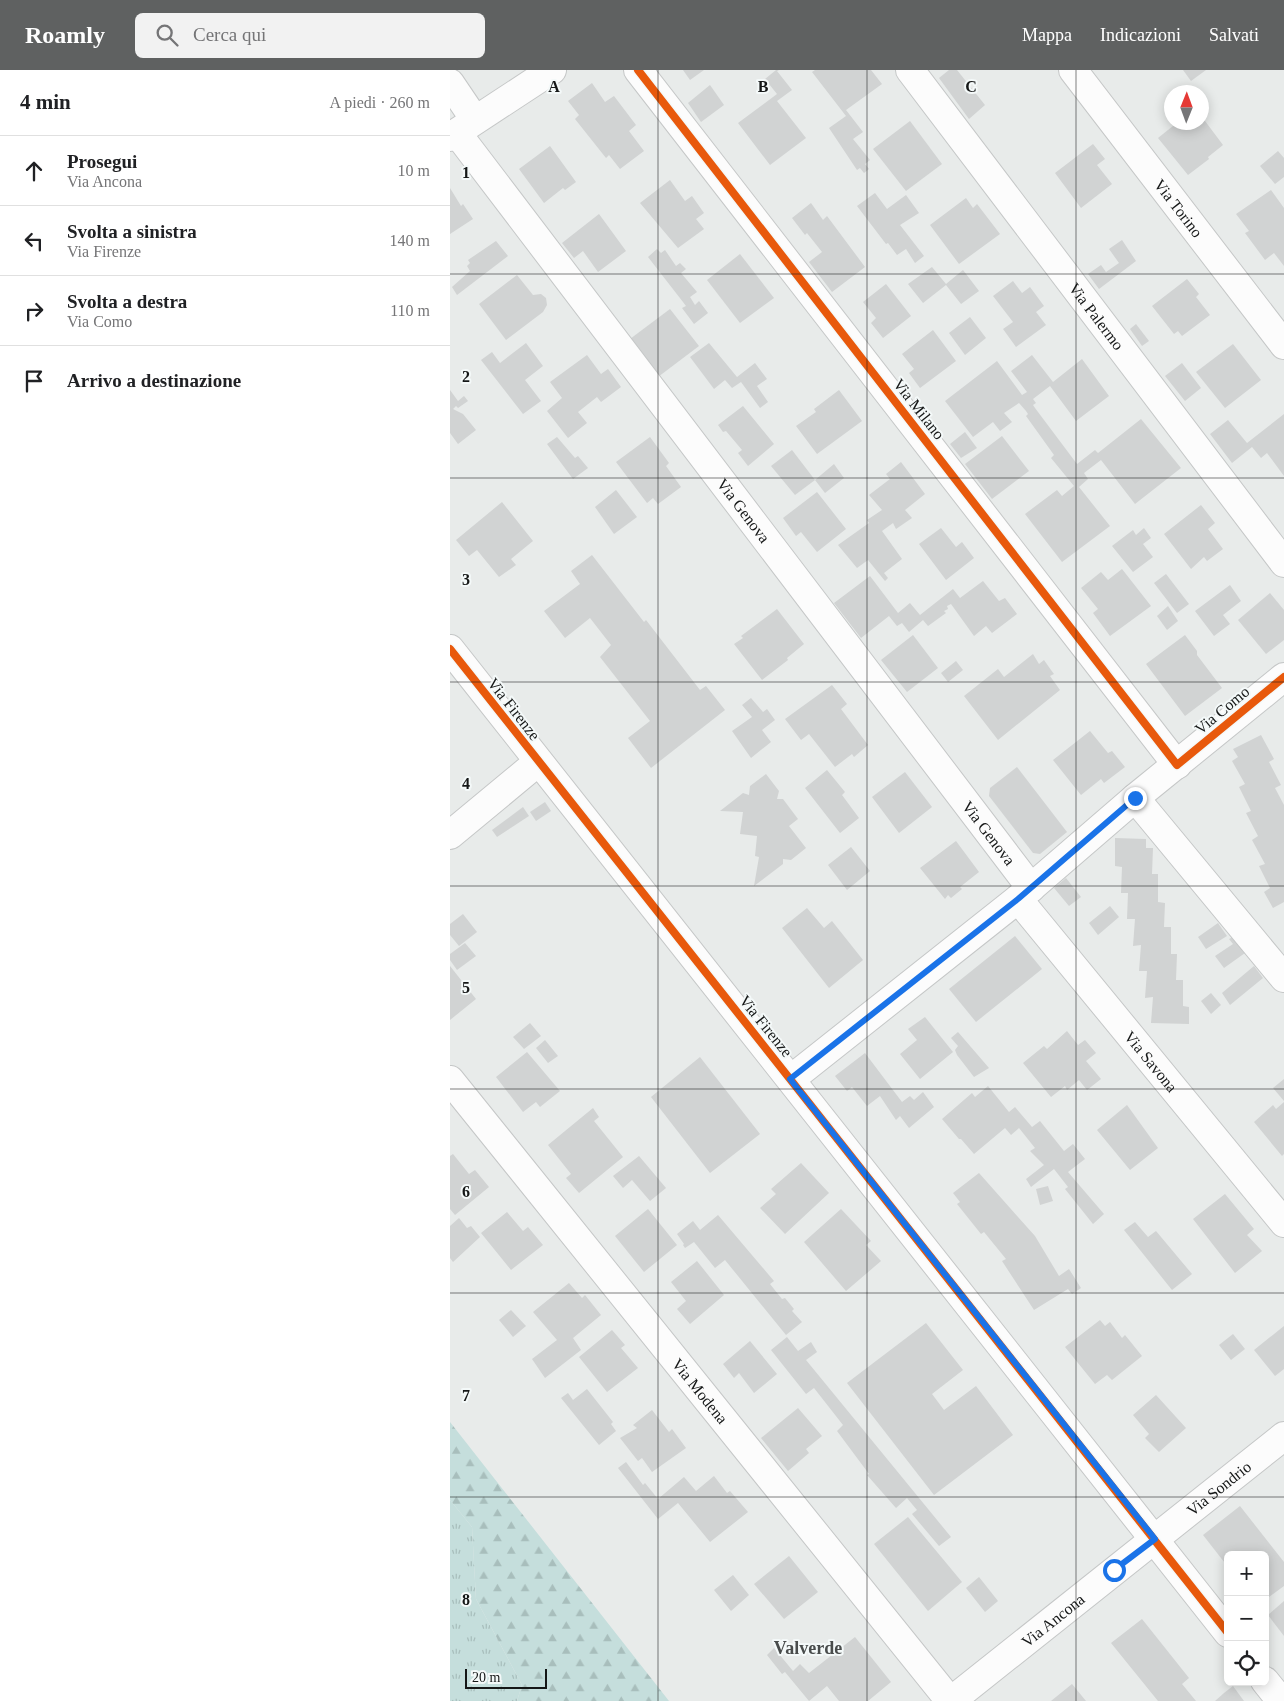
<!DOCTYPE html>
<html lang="it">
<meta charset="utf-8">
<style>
body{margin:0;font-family:"Times New Roman",serif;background:#f2f2f2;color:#202124}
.controls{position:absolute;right:15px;bottom:15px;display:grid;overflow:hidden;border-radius:8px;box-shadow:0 2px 12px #0003}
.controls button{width:45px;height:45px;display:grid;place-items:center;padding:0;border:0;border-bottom:1px solid #e0e0e0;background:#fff;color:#202124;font:25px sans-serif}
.compass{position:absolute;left:714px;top:15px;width:45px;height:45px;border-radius:50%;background:#fff;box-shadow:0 2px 12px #0003;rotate:1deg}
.scale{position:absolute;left:15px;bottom:12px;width:82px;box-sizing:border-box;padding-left:5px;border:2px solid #151717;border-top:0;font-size:14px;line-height:18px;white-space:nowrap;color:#151717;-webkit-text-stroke:4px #f4f9f9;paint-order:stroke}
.stop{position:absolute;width:15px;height:15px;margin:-11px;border:4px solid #1a73e8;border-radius:50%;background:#fff}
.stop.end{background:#1a73e8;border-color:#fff;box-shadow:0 1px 5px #0008}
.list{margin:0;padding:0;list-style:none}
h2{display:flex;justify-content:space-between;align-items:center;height:65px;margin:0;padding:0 20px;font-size:21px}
h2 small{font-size:16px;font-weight:400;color:#757577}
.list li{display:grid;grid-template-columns:32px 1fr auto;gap:15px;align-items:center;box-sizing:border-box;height:70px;padding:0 20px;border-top:1px solid #e0e0e0}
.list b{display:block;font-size:19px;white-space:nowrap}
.list p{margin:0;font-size:16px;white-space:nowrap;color:#757577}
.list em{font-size:16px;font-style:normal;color:#757577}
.icon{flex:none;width:28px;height:28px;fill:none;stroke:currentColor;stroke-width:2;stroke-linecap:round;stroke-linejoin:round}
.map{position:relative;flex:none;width:834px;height:1631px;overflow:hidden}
header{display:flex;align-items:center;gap:30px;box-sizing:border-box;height:70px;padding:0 25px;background:#5f6161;color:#fff}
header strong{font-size:24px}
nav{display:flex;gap:28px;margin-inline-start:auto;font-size:18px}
.search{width:350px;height:45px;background:#f2f2f2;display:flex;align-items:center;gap:12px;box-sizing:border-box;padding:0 18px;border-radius:8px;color:#757577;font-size:19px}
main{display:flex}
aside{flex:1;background:#fff}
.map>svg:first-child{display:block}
.grass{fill:url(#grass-tufts)}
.forest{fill:url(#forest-firs)}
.building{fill:#d1d3d3}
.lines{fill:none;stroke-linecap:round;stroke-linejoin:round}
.minor-casing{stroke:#c5c7c7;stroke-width:30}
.minor{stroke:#fcfcfc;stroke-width:28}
.cycleway-casing{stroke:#f4f9f9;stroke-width:11}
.cycleway{stroke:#e8590c;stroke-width:8}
.route{stroke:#1a73e8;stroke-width:6}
.grid{fill:none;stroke:#151717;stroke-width:1;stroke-opacity:0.55}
.labels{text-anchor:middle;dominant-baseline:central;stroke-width:4;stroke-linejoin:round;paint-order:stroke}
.street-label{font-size:16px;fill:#151717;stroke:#f4f9f9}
.neighbourhood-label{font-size:18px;font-weight:bold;fill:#494c4c;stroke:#f4f9f9}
.grid-label{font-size:16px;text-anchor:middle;font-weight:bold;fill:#151717;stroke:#f4f9f9;stroke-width:4;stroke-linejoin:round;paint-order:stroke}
</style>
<header>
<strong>Roamly</strong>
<div class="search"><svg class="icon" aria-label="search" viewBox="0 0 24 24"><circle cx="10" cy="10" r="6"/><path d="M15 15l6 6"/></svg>Cerca qui</div>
<nav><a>Mappa</a><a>Indicazioni</a><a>Salvati</a></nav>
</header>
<main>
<aside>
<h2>4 min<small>A piedi · 260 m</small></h2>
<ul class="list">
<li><svg class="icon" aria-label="ahead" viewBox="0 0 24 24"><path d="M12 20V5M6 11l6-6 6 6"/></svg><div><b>Prosegui</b><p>Via Ancona</p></div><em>10 m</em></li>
<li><svg class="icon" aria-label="left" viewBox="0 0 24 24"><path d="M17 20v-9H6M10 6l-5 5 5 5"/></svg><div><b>Svolta a sinistra</b><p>Via Firenze</p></div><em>140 m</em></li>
<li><svg class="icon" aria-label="right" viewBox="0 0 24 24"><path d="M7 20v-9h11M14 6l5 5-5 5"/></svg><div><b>Svolta a destra</b><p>Via Como</p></div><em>110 m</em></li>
<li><svg class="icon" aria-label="arrive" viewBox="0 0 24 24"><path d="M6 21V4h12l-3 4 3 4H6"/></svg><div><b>Arrivo a destinazione</b></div></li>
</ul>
</aside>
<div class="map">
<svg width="834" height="1631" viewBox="0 0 834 1631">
<defs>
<pattern id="grass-tufts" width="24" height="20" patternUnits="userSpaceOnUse" patternTransform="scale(1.25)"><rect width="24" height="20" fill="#c5dedc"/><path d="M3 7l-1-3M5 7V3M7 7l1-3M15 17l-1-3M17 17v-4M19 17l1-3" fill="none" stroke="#a8bebc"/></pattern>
<pattern id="forest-firs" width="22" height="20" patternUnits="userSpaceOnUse" patternTransform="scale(1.25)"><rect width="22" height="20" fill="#c5dedc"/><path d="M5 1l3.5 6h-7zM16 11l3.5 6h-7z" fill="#a8bebc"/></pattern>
</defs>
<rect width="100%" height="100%" fill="#e8ebea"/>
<path class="grass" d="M0,1430l22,27 4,72 46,86 -5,16h-67z"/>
<path class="forest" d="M0,1352l219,279h-152l5,-16 -46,-86 -4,-72 -22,-27z"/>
<g class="building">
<path d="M233,0h21l-14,10z"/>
<path d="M326,0h3l-2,1 15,19 -15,11 29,37 -36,27 -32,-42 39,-29 -12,-15z"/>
<path d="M365,0h56l11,14 -36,26 17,22 -10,7 17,21 -5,4 4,5 -5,4 -4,-5 -3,2 -28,-42 17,-12 -34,-44z"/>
<path d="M499,0h8l28,35 -16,14 -30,-41z"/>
<path d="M733,0h23l-15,11z"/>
<path d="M142,13l13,19 9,-6 22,29 -7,6 15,20 -24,18 -11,-14 -3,3 -31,-39 4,-4 -11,-14z"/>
<path d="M260,15l14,20 -23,17 -13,-19z"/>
<path d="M752,47l21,28 -15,12 1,2 -21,16 -30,-37 20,-16h24z"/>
<path d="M460,51l32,43 -36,27 -33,-42z"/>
<path d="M643,74l12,15 -8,6 15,19 -31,24 -26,-35z"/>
<path d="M100,76l26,36 -11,8 -2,-2 -19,15 -25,-34z"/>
<path d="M828,81l6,7v19l-9,7 -15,-18z"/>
<path d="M220,110l15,21 7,-5 12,17 -8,6 8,10 -26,19 -38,-45z"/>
<path d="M0,118l11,18 2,-2 10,15 -23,15z"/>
<path d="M821,120l13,18v58l-10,-13 -9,7 -20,-27 4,-2 -13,-17z"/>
<path d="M425,123l12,16 19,-14 13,18 -19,12 24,31 -9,7 -9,-14 -9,6 -9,-12 -2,1 -29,-38z"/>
<path d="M516,128l7,10 4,-4 23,30 -41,30 -29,-39z"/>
<path d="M361,133l12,17 4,-4 38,51 -33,25 -23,-30 13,-10 -15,-19 -2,2 -13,-17z"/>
<path d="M149,144l27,37 -28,21 -15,-21 -9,7 -12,-15z"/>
<path d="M672,170l14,21 -37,28 -11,-15 13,-9 5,7 13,-9 -10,-14z"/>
<path d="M46,171l12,15 -51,39 -5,-8 18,-16 -3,-5 3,-3 -2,-3z"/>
<path d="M207,179l4,4 4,-3 11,16 4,-3 6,6 -5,4 16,19 -7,5 5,8 4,-4 9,12 -14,11 -12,-16 4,-2 -3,-4 -35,-45z"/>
<path d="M290,184l34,44 -34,25 -33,-43z"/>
<path d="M482,197l14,17 17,-14 16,21 -18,13 -15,-19 -23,18 -15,-19z"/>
<path d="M67,205l16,20 8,-1 5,4 1,7 -4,7 -37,28 -27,-36z"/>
<path d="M737,209l12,15 -3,3 14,18 -28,21 -4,-5 -4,3 -22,-28z"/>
<path d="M563,211l9,12 8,-6 14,19 -8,6 10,13 -30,22 -13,-18 10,-7 -20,-26z"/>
<path d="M436,214l25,32 -28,22 -12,-15 5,-5 -13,-16z"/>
<path d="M220,239l29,37 -41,31 -28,-38z"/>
<path d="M520,247l16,21 -21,17 -16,-22z"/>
<path d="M686,254l13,17 -7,5 -12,-17z"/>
<path d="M483,260l23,31 -36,27 -11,-15 5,-4 -12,-15z"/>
<path d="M76,273l17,23 -18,14 16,21 -18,13 -42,-54 11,-8 8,11z"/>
<path d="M259,273l28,34 18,-14 12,16 -10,7 11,16 -8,6 -19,-26 -9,6 -7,-8 -11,9 -24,-32z"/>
<path d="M783,274l28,36 -36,28 -29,-36z"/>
<path d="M137,285l14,19 7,-5 13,18 -20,15 -4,-5 -19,15 9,11 -19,15 -21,-27 15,-13 -12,-16z"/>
<path d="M582,285l21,27 29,-23 27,37 -33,25 -26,-35 -17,13 3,4 -3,2 2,3 42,56 18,-14 3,3 43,-34 40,49 -46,36 -34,-44 -17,13 4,6 -9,8 31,39 -48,36 -37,-48 32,-24 5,6 12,-10 -23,-28 3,-3 -28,-39 2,-2 -2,-3 -7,-8 -15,10 8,9 -12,9 -7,-9 -20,15 -28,-36 52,-40 25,34 5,-3 -16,-21z"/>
<path d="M732,293l19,25 -16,13 -20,-25z"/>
<path d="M0,320l8,11 6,-5 4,5 -10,7 -2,-2 -3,3 10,5 13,16 -18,14 -8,-11z"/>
<path d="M389,320l23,31 -45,33 -21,-28 20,-14 -2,-3z"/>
<path d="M293,336l31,38 -26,22 -10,-13 4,-3 -16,-19 -3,1 -5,-7z"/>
<path d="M834,344v62l-17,-23 -6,5 -9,-11 -20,16 -22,-29 18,-14 19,23z"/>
<path d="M515,362l12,16 -16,10 -11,-14z"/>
<path d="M552,366l27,35 -37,28 -27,-35z"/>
<path d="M107,367l18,21 3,-2 10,12 -15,11 -26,-35z"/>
<path d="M200,367l19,26 -3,3 15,21 -23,17 -5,-6 -6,5 -31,-41z"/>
<path d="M342,380l23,30 -20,15 -24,-29z"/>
<path d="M451,392l24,32 -20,16 7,8 -16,11 -3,-6 -11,8 20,28 -18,14 4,5 -3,3 -17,-21 -11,8 -19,-23 31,-22 -2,-3 15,-10 -13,-15 21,-16 -4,-5z"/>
<path d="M384,394l10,14 -19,15 -10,-13z"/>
<path d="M166,420l21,27 -23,17 -19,-27z"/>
<path d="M367,422l29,37 -29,23 -16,-20 -5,4 -13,-18z"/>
<path d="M52,432l31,39 -22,18 5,6 -17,12 -22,-27 -8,6 -13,-16z"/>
<path d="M751,435l14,18 -7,6 15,20 -16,12 -3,-4 -13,12 -27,-35z"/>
<path d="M491,458l15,19 6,-5 12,16 -28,22 -27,-36z"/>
<path d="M694,458l7,10 -8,6 10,13 -20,15 -21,-26 21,-16 3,5z"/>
<path d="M142,485l52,67 2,-2 54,70 6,-4 19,24 -74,58 -23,-30 22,-17 -50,-64 11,-12 -21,-27 -25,20 -21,-27 36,-27 -9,-13z"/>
<path d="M672,499l29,37 -41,30 -17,-23 5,-4 -17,-21 20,-16 7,8z"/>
<path d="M716,504l23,30 -12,9 -23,-30z"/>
<path d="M420,506l28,37 12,-10 10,12 33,-26 7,9 23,-17 16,20 6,-3 12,16 -25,19 -6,-7 -12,10 -23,-32 -4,2 1,3 -4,2 2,2 -18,13 -5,-6 -14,12 -7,-9 -5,3 -8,-10 -28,22 -27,-35z"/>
<path d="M780,515l11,16 -18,14 7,9 -16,12 -19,-25z"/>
<path d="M820,523l14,17v30l-18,14 -28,-34z"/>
<path d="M718,536l10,15 -11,9 -10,-14z"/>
<path d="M327,539l27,35 -17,14 1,2 -26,20 -28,-36 9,-6 -2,-2z"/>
<path d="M463,565l25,33 -31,24 -26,-32z"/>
<path d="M735,565l12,16v4l25,33 -37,28 -39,-52z"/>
<path d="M583,584l6,10 5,-4 7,10 3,4 -4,2 10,14 -62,50 -34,-44 34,-27 6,8z"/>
<path d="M506,591l7,9 -15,12 -7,-9z"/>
<path d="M382,615l15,19 -6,5 27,36 -14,12 -2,-3 -17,13 -26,-33 -8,6 -16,-21z"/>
<path d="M301,628l12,14 4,-3 8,11 -13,10 9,12 -20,16 -19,-27 20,-14 -10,-12z"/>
<path d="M640,661l18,22 4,-2 13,16 -21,16 -3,-4 -20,16 -28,-35z"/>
<path d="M811,665l13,24 -5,3 12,23 -6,3 9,17v97l-11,6 -9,-16 6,-4 -11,-22 6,-2 -13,-24 6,-4 -12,-23 5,-2 -12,-24 6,-3 -13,-23 6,-4 -5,-8z"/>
<path d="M567,697l50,65 -27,22 -7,-1 -44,-57 1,-8z"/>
<path d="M377,700l18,22 -3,3 17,23 -19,15 -35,-45z"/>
<path d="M455,702l27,35 -33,26 -27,-36z"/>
<path d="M316,704l13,17 -2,8h6l15,20 -9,7 17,22 -15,12 -8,-1v5l-29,22 5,-29 -4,-1 2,-20 -17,-2 3,-22 -23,-1 23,-18 6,2 1,-9z"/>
<path d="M95,732l6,9 -15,10 -6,-9z"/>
<path d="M73,737l6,9 -32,21 -5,-7z"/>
<path d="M665,768l31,1v9h7l-1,26h6v28l7,1 -1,24h7v27h6l-1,26h7v26l6,1v17l-38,-1 2,-26 -8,1 2,-27h-8l2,-26 -8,1 2,-27h-8l1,-26h-7l1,-26 -7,-1z"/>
<path d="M506,771l23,31 -19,15 2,2 -11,9 -3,-3 -3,4 -25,-31z"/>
<path d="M401,777l19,24 -23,19 -19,-25z"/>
<path d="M616,808l15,19 -12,9 -15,-18z"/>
<path d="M660,836l9,11 -21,18 -9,-12z"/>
<path d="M357,838l17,20 8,-7 31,39 -34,28 -47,-60z"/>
<path d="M13,844l14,18 -18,14 -9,-11v-11z"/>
<path d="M768,853l9,13 -21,13 -8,-12z"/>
<path d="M565,866l27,33 -66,53 -27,-33z"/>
<path d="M783,867l12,16 -21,15 -9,-12 18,-12 -4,-5z"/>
<path d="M15,873l11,13 -19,14 -7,-10v-6z"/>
<path d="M0,896l26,33 -26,21z"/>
<path d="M804,896l9,12 -33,27 -8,-12z"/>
<path d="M761,923l10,12 -10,9 -10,-13z"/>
<path d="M475,947l28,35 -33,27 -20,-25 17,-14 -9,-11z"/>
<path d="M80,953l11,13 -17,13 -11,-12z"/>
<path d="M617,961l11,14 7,-5 11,13 -10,8 15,18 -14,11 -8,-10 -12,10 -2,-4 -14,11 -28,-34 21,-17 3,3z"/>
<path d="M508,962l31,36 -15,9 -17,-22 -2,-5 3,-4 -7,-8z"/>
<path d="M95,970l13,16 -10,7 -12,-15z"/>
<path d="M77,982l33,39 -20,16 -4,-5 -13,10 -27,-35z"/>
<path d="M415,983l37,49 8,-6 4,4 9,-8 11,15 -25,21 -9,-12 -4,4 -16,-24 -13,10 -15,-19 -5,4 -12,-15z"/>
<path d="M250,987l60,77 -50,39 -59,-76z"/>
<path d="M834,1009v22l-11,-13z"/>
<path d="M538,1016l21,26 6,-5 17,20 8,-6 24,30 9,-7 12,15 -17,13 36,42 -11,10 -28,-35 3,-2 -14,-18 -23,18 -5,-8 18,-14 -14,-14 5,-3 -16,-20 -8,7 -6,-7 -31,26 -13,-15h-2l-17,-20 30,-26 3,4z"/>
<path d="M834,1032v52l-2,2 -28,-34 19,-17 3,4z"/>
<path d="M677,1035l31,43 -28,22 -33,-40z"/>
<path d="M143,1038l6,9 -5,4 29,36 -44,36 -13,-15 5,-4 -23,-29z"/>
<path d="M3,1084l16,20 6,-4 14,17 -34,28 -5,-6v-53z"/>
<path d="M189,1086l27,32 -16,13 -18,-21 -9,8 -10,-12z"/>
<path d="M351,1093l28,30 -44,41 -25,-26 16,-14 -5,-5z"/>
<path d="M529,1103l56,63 24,40 10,-7 12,19 -9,6 -4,-5 -34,21 -32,-49 4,-2 -22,-27 -3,2 -24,-30 3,-2 -7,-9z"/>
<path d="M598,1116l5,15 -13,4 -4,-16z"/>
<path d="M775,1124l29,35 -7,6 15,16 -27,22 -42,-54z"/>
<path d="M198,1139l29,36 -33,27 -29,-36z"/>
<path d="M391,1139l30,32 -5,4 15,16 -35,30 -42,-49z"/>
<path d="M57,1142l16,19 5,-4 15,18 -32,25 -30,-37z"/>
<path d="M268,1145l56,66 -4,3 12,15 3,-1 9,11 -2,2 10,11 -16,13 -61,-75 -10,8 -21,-26 -9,6 -2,-3 1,-1 -7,-10 16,-13 7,9z"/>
<path d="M9,1148l8,10 4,-2 9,11 -27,25 -3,-4v-32z"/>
<path d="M685,1152l13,15 8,-6 36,43 -20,16 -48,-60z"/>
<path d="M247,1191l27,34 -34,29 -13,-15 9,-8 -15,-19z"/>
<path d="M119,1213l13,15 3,-3 16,20 -28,23 8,12 -36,28 -13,-19 25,-19 -24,-28z"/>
<path d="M61,1240l15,16 -13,11 -14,-17z"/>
<path d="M650,1250l5,6 5,-4 12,16 3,-3 17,21 -30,24 -5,-5 -12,9 -30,-37z"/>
<path d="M476,1253l37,47 -31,24 12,16 32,-24 37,49 -79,60 -87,-112z"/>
<path d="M834,1256v43l-9,7 -21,-26z"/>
<path d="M162,1260l13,15 -4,3 17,20 -31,24 -28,-35z"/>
<path d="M783,1264l12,15 -14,11 -12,-15z"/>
<path d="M337,1267l11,14 13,-9 6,10 -11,8 145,177 -12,9 -27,-32 5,-4 -10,-12 -11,10 -29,-33 2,-1 -32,-43 6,-6 -29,-37 -8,6 -35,-44z"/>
<path d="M300,1271l27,33 -23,19 -15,-20 -5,5 -11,-14z"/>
<path d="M137,1319l26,33 -2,2 5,7 -17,14 -38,-47 7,-5 5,7z"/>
<path d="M706,1325l30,33 -27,24 -14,-14 4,-4 -16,-19z"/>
<path d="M348,1338l24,28 -16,13 3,4 -21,18 -27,-33z"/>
<path d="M202,1340l17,22 3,-3 14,19 -34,24 -10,-14 -4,3 -18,-23 17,-10 -4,-3z"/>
<path d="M176,1392l17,23 2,-2 13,16 26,-22 12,14 18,-15 13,17 3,-2 18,21 -38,30 -32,-39 -20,16 -40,-51z"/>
<path d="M790,1436l44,56v24l-19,14v-45h-37v12l-25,-32z"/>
<path d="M458,1447l54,65 -34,29 -54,-67z"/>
<path d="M339,1486l29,36 -34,27 -30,-35z"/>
<path d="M283,1505l16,20 -18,16 -17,-21z"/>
<path d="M529,1507l19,24 -13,11 -19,-24z"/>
<path d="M834,1531v35l-16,-21z"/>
<path d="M692,1549l47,59 -7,6 14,17h-38l-47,-58z"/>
<path d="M405,1567l36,45 -23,19h-29l-12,-15 -18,15 -24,-29 -3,2 -15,-19 7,-7 19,23 7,-7 9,9z"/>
<path d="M622,1614l14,17h-35z"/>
<path d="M783,1616l11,15h-29l9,-8z"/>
</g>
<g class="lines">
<defs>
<g id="minor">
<path d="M188,0l539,695"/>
<path id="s1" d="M460,0l374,493"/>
<path id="s2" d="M623,0l211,275"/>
<path d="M0,13l25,37"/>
<path id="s3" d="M7,63l574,755"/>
<path d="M0,67l102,-67"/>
<path d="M0,579l778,984"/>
<path d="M685,728l149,180"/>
<path d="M0,765l88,-73"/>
<path id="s4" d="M568,829l266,324"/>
<path d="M341,1009l227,-180 117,-101 149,-121"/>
<path id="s5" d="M0,1010l500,621"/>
<path d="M815,1611l16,20"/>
<path id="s6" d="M501,1631l333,-265"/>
</g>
</defs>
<use href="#minor" class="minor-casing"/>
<use href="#minor" class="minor"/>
<defs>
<g id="cycleway">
<path d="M188,0l539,695 107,-88"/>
<path d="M0,579l778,984"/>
</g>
</defs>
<use href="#cycleway" class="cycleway-casing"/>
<use href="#cycleway" class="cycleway"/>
</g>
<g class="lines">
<path class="route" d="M664,1500l41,-31 -365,-460 228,-180 117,-101"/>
</g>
<path class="grid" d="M208,0v1631M417,0v1631M626,0v1631M0,204h834M0,408h834M0,612h834M0,816h834M0,1019h834M0,1223h834M0,1427h834"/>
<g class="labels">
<g class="street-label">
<text stroke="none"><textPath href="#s2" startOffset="174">Via Torino</textPath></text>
<text stroke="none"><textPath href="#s1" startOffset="309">Via Palermo</textPath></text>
<text transform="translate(469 339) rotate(52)">Via Milano</text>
<text stroke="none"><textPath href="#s3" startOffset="474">Via Genova</textPath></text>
<text transform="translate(64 639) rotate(52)">Via Firenze</text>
<text transform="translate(772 640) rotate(-40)">Via Como</text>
<text stroke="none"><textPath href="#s3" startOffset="879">Via Genova</textPath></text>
<text transform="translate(316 956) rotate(51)">Via Firenze</text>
<text stroke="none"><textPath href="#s4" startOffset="210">Via Savona</textPath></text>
<text stroke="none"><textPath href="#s5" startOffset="399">Via Modena</textPath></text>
<text stroke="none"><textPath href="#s6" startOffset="342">Via Sondrio</textPath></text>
<text stroke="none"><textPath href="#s6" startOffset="130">Via Ancona</textPath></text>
</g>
<g class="neighbourhood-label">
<text x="358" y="1578">Valverde</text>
</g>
</g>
<g class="grid-label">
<text x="104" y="22">A</text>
<text x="313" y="22">B</text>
<text x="521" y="22">C</text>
<text x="16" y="108">1</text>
<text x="16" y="312">2</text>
<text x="16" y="515">3</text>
<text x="16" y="719">4</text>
<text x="16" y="923">5</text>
<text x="16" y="1127">6</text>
<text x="16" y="1331">7</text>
<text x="16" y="1535">8</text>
</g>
</svg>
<div class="controls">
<button>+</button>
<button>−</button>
<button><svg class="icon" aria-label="locate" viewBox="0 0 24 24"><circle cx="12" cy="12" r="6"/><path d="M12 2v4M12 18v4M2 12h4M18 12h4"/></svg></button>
</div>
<svg class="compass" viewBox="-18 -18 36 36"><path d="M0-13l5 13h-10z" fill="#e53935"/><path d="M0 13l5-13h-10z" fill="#757577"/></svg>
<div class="scale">20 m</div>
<div class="stop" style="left:664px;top:1500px"></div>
<div class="stop end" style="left:685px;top:728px"></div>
</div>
</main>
